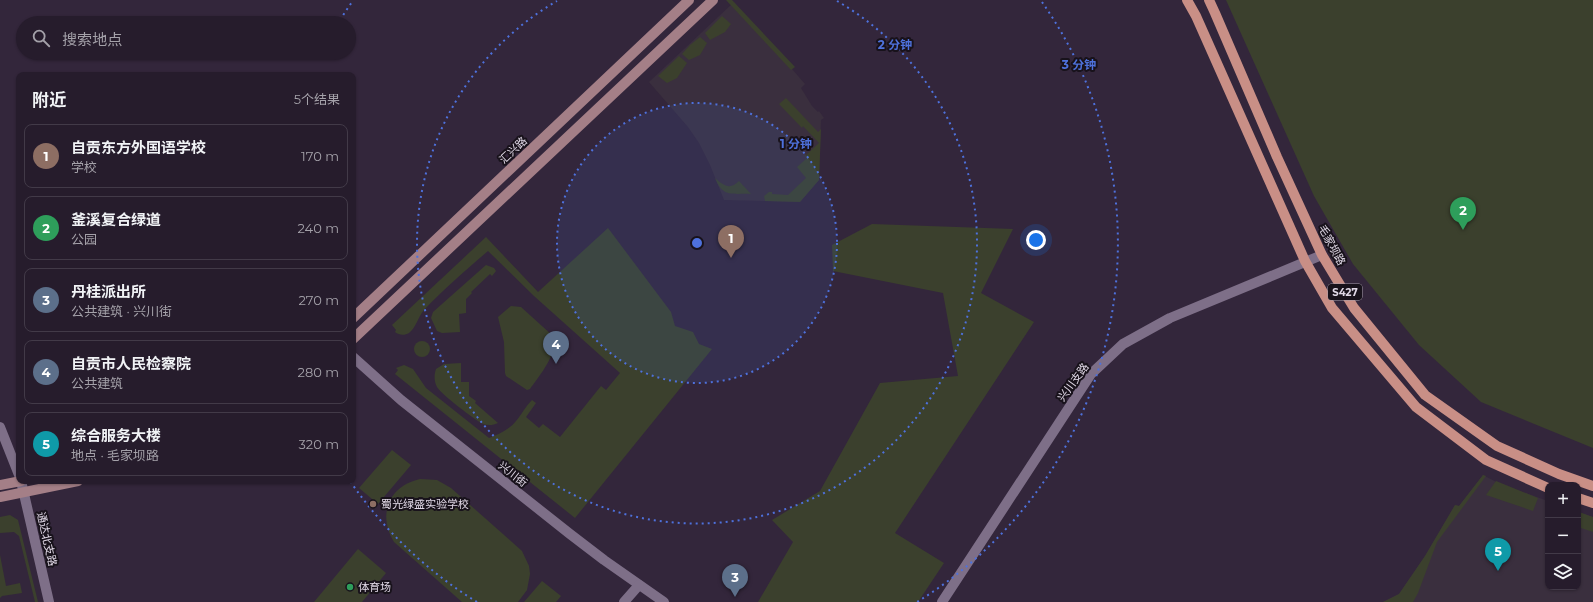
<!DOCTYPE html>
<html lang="zh">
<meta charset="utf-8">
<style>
body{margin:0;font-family:Montserrat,"Noto Sans SC",sans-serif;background:#2e2534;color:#f1f3f6}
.controls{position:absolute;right:12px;bottom:12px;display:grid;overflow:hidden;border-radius:8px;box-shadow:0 1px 3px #0004}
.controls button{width:36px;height:36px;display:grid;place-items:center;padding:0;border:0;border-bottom:1px solid #423a48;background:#261c2c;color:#f1f3f6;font:20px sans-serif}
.you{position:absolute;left:1036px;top:240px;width:14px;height:14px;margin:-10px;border:3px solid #fff;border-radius:50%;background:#1a73e8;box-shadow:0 0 0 6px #1a73e833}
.badge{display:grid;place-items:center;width:26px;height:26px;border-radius:50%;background:#20d5b0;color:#fff;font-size:13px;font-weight:700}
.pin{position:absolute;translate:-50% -33px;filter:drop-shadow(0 1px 2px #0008)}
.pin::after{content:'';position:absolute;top:21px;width:14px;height:12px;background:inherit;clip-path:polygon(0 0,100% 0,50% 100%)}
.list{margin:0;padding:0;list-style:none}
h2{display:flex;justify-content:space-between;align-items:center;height:52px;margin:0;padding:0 16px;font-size:17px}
h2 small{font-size:13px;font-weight:400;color:#a4a1a9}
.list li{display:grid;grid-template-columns:26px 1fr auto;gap:12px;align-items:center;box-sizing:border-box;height:64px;margin:0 8px 8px;padding:0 8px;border:1px solid #423a48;border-radius:8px}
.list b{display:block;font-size:15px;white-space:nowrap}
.list p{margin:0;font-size:13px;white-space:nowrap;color:#a4a1a9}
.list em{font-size:13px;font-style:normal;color:#a4a1a9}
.icon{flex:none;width:22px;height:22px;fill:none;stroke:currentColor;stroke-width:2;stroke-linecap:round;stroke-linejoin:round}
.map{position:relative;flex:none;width:1593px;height:602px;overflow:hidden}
.search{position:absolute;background:#261c2c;box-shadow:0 1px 3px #0004;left:16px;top:16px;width:340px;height:44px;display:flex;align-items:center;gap:10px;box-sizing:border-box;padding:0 14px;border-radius:22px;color:#a4a1a9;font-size:15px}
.panel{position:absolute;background:#261c2c;box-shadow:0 1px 3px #0004;left:16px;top:72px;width:340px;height:412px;border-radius:8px}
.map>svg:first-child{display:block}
.commercial{fill:#3a2f3e}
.green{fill:#3b402d}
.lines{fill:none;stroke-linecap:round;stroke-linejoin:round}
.street{stroke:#7e6f88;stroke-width:10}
.secondary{stroke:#a47f87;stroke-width:10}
.primary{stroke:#c98f86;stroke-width:10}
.ring{fill:none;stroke:#4e71dc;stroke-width:2;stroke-dasharray:2 4}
.education-dot{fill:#8d6e63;stroke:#18121b;stroke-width:1.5}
.leisure-dot{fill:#2e9e5b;stroke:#18121b;stroke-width:1.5}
.labels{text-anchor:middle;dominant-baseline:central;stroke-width:4;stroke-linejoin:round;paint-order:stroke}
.shield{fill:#18121b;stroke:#a59daa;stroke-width:1}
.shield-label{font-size:10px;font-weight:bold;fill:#e1d9e7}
.street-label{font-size:11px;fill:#e1d9e7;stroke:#18121b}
.poi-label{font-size:11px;fill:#e1d9e7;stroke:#18121b;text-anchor:start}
.centre{fill:#4e71dc;stroke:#18121b;stroke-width:2}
.ring-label{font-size:12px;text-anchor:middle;font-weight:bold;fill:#4e71dc;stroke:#18121b;stroke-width:4;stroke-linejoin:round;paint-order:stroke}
</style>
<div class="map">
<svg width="1593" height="602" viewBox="0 0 1593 602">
<rect width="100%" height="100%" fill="#33263b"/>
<g class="commercial">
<path d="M734,2l71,82 -4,4 11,18 6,6 1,-1 5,7 -3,2 -2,60 -19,22 -76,-2 -14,-35 -11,-22 -11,-16 -39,-45z"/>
<path d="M1483,475l17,9 48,17v86h30v-75l15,5v85h-210l16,-8 26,-38 30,-51 4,1z"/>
</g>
<g class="green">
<path d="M726,0h6l63,67 -4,3z"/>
<path d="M1226,0h367v448l-112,-46 -62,-57 -66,-81 -39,-68z"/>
<path d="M722,16l9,8 -6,8 -15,8 -5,-7z"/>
<path d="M700,37l7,6 -7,12 -11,5 -7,-6 8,-9z"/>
<path d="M679,56l8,7 -10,15 -10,5 -9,-7z"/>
<path d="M786,98l32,34 3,-3 -2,51 -19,22 -35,-1 -1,-5 5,-4h3v2l16,1 18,-17 -9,-11 10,-9 -2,-2 14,-13 -16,-17 -1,2 -23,-24z"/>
<path d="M715,178c9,8 15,12 24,3l12,13c-19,-1 -28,4 -36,-16z"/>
<path d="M872,224l141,5 -32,64 53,29 -139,211 49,30 -26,39h-160l35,-60 -21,-22 48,-29 60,-108 78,-7 -15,-83 -110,-22 -1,-26z"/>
<path d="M608,228l63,84 4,14 18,6 6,12 13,5 -137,169 -180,-144 3,-4 -2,-2 8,-3 9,4 13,19 63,50c9,-3 21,-9 27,-17 6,-7 9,-14 16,-21l4,3 -10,14 13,11 4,-4 17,13 41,-51 5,4 14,-17 -86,-77 -46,-45c-21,18 -44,38 -64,59 -6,7 -8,18 -15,23 -5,3 -10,2 -14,-1l1,-2 -4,-5 94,-88 52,55z"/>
<path d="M486,265l8,3 2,3 -4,5 -2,-2 -19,18 1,1 -6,6v14l-7,1 1,18 -18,1 -5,-2 -6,-13 2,-6z"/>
<path d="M511,306l10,1 32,29c6,17 -14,40 -23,53l-3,1 -21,-14 -1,-3 -1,-31 -6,-25z"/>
<circle cx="422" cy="349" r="8"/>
<path d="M461,363v19h8v14l7,5 -1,2 23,20c-4,2 -10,3 -15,1 -8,-4 -42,-30 -46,-37 -3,-6 -3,-12 -1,-18l8,-5z"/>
<path d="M392,450l19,15 -33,39 -19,-16z"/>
<path d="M1483,475l3,1 -49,66 -19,51 -5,9h-30l16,-8 26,-38 30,-51 4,1z"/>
<path d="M420,479l17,1 14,8 71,63 7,15 1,8 -3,16 -9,12h-56l-68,-60c-17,-28 -5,-56 26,-63z"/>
<path d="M1496,481l42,17 -5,13 -47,-16z"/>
<path d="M1579,512l14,5v15l-15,-5z"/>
<path d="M10,515l8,5 20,82h-3l-16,-66 -5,-4 -14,1v-16z"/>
<path d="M358,549l28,24 -24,29h-48z"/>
<path d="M0,555l6,31 14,-3 2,10 -20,3 -2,2z"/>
<path d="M542,581l19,15 -5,6h-32z"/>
</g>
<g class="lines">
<g class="street">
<path d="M353,357l48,43 169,134 34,26 60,42"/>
<path d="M0,427l19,48"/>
<path d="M21,481l28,121"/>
<path d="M624,602l15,-17"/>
<path d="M942,602l149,-228 32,-30 47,-26 152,-63"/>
</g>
<g class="secondary">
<path d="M353,318l336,-318"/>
<path d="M353,339l360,-339"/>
<path d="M0,485l21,-4"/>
<path d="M0,497l78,-16"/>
</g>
<g class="primary">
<path d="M1187,0l9,16 109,245 27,47 84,99 70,53 62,28"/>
<path d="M1209,0l6,13 62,144 45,98 32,53 71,87 72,51 62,28 34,12"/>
<path d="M1578,498l15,5"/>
</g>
</g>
<circle cx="697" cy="243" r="140" fill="#4e71dc" fill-opacity=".12"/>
<g class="ring">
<circle cx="697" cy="243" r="140"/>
<path d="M837 1A280 280 0 1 1 557 1"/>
<path d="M477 602A421 421 0 0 1 350 481M340 20A421 421 0 0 1 352 2M1042 2A421 421 0 0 1 917 602"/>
</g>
<circle class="education-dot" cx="373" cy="504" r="4"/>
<circle class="leisure-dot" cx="350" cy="587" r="4"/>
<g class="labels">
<rect class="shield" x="1328" y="284" width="34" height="16" rx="3"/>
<g class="shield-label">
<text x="1345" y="292">S427</text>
</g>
<g class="street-label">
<text transform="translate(513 150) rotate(-43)">汇兴路</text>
<text transform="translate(1332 245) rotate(62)">毛家坝路</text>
<text transform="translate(1073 382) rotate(-54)">兴川支路</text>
<text transform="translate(513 474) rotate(38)">兴川街</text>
<text transform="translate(47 539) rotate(77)">通达北支路</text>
</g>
<g class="poi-label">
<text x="381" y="504">蜀光绿盛实验学校</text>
<text x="358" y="587">体育场</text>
</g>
</g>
<circle cx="697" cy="243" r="6" class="centre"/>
<g class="ring-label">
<text x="895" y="49">2 分钟</text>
<text x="1079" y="69">3 分钟</text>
<text x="796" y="148">1 分钟</text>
</g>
</svg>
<div class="controls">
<button>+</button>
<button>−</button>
<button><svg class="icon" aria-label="layers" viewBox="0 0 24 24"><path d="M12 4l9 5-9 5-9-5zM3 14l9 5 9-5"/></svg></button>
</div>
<div class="you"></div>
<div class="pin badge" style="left:731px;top:258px;background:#8d6e63">1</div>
<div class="pin badge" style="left:1463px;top:230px;background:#2e9e5b">2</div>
<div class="pin badge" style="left:735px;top:597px;background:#5c6f8a">3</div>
<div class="pin badge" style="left:556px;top:364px;background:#5c6f8a">4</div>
<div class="pin badge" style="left:1498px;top:571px;background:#0f9aa8">5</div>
<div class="search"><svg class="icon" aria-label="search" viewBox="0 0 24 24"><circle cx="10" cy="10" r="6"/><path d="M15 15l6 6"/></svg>搜索地点</div>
<section class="panel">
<h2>附近<small>5个结果</small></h2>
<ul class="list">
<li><span class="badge" style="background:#8d6e63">1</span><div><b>自贡东方外国语学校</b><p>学校</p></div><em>170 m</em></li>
<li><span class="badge" style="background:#2e9e5b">2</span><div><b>釜溪复合绿道</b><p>公园</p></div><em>240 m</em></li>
<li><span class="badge" style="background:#5c6f8a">3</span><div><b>丹桂派出所</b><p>公共建筑 · 兴川街</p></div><em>270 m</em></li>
<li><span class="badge" style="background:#5c6f8a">4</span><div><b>自贡市人民检察院</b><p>公共建筑</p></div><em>280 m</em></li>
<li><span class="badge" style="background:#0f9aa8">5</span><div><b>综合服务大楼</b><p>地点 · 毛家坝路</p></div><em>320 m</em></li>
</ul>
</section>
</div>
